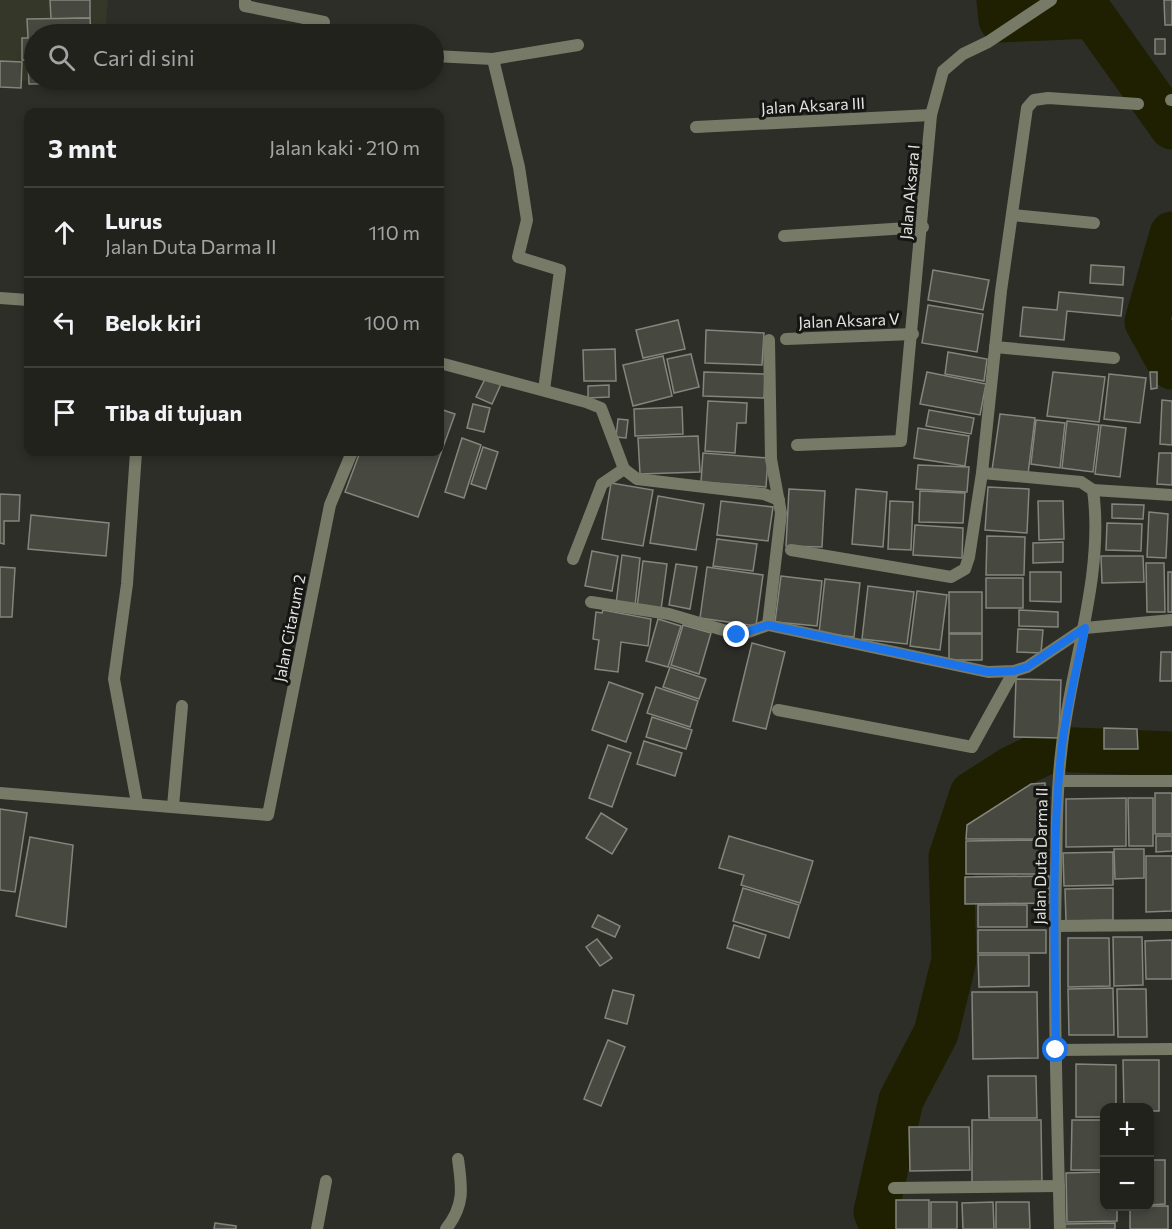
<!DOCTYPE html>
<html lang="id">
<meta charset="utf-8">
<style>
body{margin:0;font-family:Commissioner,sans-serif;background:#2a2a26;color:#f1f3f6}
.controls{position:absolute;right:18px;bottom:18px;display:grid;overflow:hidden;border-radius:12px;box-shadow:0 3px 9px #0003}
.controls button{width:54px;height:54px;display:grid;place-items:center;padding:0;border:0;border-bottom:2px solid #3f3f3b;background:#22221d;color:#f1f3f6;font:30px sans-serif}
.stop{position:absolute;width:18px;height:18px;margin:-14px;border:4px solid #1a73e8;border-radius:50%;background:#fff}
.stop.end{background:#1a73e8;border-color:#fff;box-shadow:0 2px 6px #0008}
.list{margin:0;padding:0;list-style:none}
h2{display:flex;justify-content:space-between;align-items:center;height:78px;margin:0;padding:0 24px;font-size:26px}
h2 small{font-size:20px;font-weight:400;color:#a2a4a4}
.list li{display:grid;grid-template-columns:39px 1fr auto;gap:18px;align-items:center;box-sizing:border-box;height:90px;padding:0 24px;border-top:2px solid #3f3f3b}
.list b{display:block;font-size:22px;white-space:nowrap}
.list p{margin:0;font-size:20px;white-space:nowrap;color:#a2a4a4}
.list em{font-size:20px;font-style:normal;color:#a2a4a4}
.icon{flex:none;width:33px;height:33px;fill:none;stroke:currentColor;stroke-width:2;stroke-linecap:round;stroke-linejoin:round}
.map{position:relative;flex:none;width:1172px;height:1229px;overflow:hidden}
.search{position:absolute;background:#22221d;box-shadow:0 3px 9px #0003;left:24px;top:24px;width:420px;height:66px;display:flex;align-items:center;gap:15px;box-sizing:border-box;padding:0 21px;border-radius:33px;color:#a2a4a4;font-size:22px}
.panel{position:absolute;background:#22221d;box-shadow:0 3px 9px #0003;left:24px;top:108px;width:420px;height:348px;border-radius:12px}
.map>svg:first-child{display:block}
.built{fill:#353729}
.green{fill:#474a2b}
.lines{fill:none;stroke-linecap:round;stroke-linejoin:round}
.river{stroke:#1e2001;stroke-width:45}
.building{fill:#474840;stroke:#84857d;stroke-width:1.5}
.service{stroke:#777a67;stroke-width:12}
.minor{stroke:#777a67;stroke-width:12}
.route{stroke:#1a73e8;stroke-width:8}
.labels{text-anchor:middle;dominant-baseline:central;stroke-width:6;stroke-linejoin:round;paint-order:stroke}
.street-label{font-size:16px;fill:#e2e2de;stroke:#151613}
</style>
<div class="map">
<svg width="1172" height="1229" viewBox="0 0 1172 1229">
<rect width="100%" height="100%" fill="#2d2e27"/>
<path class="built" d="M0,0h108l-3,34h-71v46h55l-89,1z"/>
<path class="green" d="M1172,287v77l-8,-24z"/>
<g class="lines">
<g class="river">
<path d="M999,0l2,20 92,-4 79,111"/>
<path d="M1172,234l-25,88 25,45"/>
<path d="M883,1229l-7,-17 25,-112 35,-67 18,-73 -3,-103 21,-63 39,-25 41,-20 120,5"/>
</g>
</g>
<g class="building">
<path d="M50,0h40v18l-39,1z"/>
<path d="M1164,0h8v25h-7z"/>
<path d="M90,18l1,16h-57v46h57l1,3 -63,1 -1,-24h-6v-22h6l-1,-19z"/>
<rect x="1155" y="39" width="10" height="15"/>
<path d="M0,61l22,1 -1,26 -21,-1z"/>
<path d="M1091,265l33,2 -1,18 -33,-2z"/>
<path d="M933,270l56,10 -6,30 -55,-10z"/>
<path d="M1059,292l64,6 -2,18 -54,-5 -3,29 -44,-4 3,-29 34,3z"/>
<path d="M928,305l55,9 -6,38 -55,-9z"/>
<path d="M678,320l7,29 -42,9 -7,-28z"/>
<path d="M706,330l58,3 -2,32 -57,-2z"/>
<path d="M615,349l1,32h-32l-1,-31z"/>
<path d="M948,352l39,7 -3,22 -39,-7z"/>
<path d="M691,354l8,33 -25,6 -7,-34z"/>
<path d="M663,356l9,40 -39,10 -10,-41z"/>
<path d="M704,372l61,2 -1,24 -61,-2z"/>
<path d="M927,372l59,12 -6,31 -60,-11z"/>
<path d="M1053,372l52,5 -6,45 -52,-6z"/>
<path d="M1150,372h7v16l-6,1z"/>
<path d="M1109,374l37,4 -6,45 -36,-4z"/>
<path d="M486,377l15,7 -9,20 -16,-7z"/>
<path d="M609,385v12l-21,1v-12z"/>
<path d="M1162,400l10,1v44l-12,-1z"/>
<path d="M708,401l39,2 -1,20h-9l-2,30 -30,-2z"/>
<path d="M473,404l17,4 -6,24 -17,-4z"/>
<path d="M682,407l1,27 -48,2 -1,-27z"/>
<path d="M440,409l15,5 -37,103 -73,-25 15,-40h80z"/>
<path d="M929,410l45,8 -3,16 -45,-8z"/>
<path d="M1000,414l35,4 -7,56 -36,-4z"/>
<path d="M618,419l10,1 -2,18 -10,-1z"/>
<path d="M1036,420l29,3 -5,45 -29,-4z"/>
<path d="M1067,421l32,4 -6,47 -31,-4z"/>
<path d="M1101,425l25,3 -6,49 -25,-3z"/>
<path d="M918,428l51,8 -4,30 -51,-8z"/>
<path d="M698,436l2,36 -60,2 -2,-36z"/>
<path d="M462,438l19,7 -17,53 -19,-6z"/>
<path d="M483,447l15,5 -12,37 -15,-5z"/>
<path d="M703,453l65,5 -2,29 -65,-5z"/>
<path d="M1159,453h13v32l-15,-1z"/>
<path d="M918,465l51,2 -2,25 -51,-3z"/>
<path d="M611,483l42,7 -10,56 -41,-7z"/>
<path d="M988,487l41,2 -2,44 -42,-3z"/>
<path d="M789,489l36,2 -3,56 -36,-1z"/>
<path d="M856,489l31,3 -4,55 -31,-3z"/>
<path d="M920,491l45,2 -2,30 -44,-1z"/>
<path d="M0,494l20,1 -1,26h-15v23l-4,-1z"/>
<path d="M658,496l46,8 -8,46 -46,-7z"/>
<path d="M721,501l52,6 -5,34 -51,-6z"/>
<path d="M890,501l23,1 -2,48 -23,-1z"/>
<path d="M1038,501h25l1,38 -25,1z"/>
<path d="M1112,504l32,1 -1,14 -31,-1z"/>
<path d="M1149,512l19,2 -2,44 -19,-1z"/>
<path d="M31,515l78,8 -3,33 -78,-7z"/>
<path d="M1107,523l35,1 -1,27 -35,-1z"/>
<path d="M915,525l48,3 -1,30 -49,-3z"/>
<path d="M987,536l38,1 -1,38h-38z"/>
<path d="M717,539l40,5 -4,27 -40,-5z"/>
<path d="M1063,542v20l-30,1v-20z"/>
<path d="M592,551l26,5 -6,35 -27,-5z"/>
<path d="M622,555l18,3 -5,48 -19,-2z"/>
<path d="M1101,556h42l1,26 -42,1z"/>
<path d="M643,561l24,3 -6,46 -24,-3z"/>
<path d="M1146,563h18l1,49h-18z"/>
<path d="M676,564l21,3 -7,42 -21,-4z"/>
<path d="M0,567l15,1 -3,49h-12z"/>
<path d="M707,567l56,8 -7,51 -56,-8z"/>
<path d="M1030,572h31v30l-31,-1z"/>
<rect x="1168" y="572" width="4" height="40"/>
<path d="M781,576l41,5 -5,45 -42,-4z"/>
<rect x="986" y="578" width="37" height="30"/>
<path d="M825,579l35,4 -6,54 -35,-4z"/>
<path d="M868,586l46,6 -7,52 -45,-5z"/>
<path d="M917,591l30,4 -7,55 -30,-4z"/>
<rect x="949" y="592" width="33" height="41"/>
<path d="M603,610l48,9 -3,27 -27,-4 -3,30 -23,-3 4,-29 -6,-1 3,-27 6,1z"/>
<path d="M1019,610l39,2v15l-39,-1z"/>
<path d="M658,619l23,7 -13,41 -22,-6z"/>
<path d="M683,625l28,8 -12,41 -28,-9z"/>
<path d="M1018,629l25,1 -2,23 -24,-1z"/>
<rect x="949" y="634" width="33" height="26"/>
<path d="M752,643l33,9 -19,77 -33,-8z"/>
<path d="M1161,652h11v29h-12z"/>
<path d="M670,667l36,12 -7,20 -36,-12z"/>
<path d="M1016,679l45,1 -2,58 -45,-1z"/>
<path d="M609,682l34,12 -17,48 -34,-12z"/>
<path d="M656,687l42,14 -8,26 -43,-14z"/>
<path d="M652,717l40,13 -6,19 -40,-12z"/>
<path d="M1104,728l33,1 1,20h-34z"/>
<path d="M644,741l38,12 -7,23 -38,-12z"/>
<path d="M608,745l23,8 -19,54 -23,-9z"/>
<path d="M1045,783v56h-79l1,-14 64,-41z"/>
<rect x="1155" y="793" width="17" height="41"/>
<path d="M1126,798v48l-60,1v-48z"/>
<path d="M1128,798h25v48h-24z"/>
<path d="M0,809l27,4 -12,79 -15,-2z"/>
<path d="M601,813l26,16 -15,25 -26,-16z"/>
<path d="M729,836l84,25 -13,42 -59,-18 3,-10 -25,-7z"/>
<path d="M1156,836h16v15l-16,1z"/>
<path d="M30,837l43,8 -7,82 -50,-11z"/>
<path d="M1045,840l-1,34h-78v-33z"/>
<path d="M1114,849h30v29l-29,1z"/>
<path d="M1113,852v33l-49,1 -1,-33z"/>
<path d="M1146,856h26v55l-26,1z"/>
<path d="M1049,876v27l-84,1v-27z"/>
<path d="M743,888l56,17 -10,33 -56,-17z"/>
<path d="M1113,888v32l-47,1 -1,-32z"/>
<rect x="978" y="905" width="49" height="22"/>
<path d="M598,915l22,11 -5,11 -23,-10z"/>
<path d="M734,925l32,10 -7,23 -32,-10z"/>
<rect x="978" y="930" width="68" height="23"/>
<path d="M1113,937h29l1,48 -29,1z"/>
<path d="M1068,938h41l1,48 -42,1z"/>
<path d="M597,939l15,19 -12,8 -14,-19z"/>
<path d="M1172,940v39h-26l-1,-38z"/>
<path d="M978,955h51v31l-50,1z"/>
<path d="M1113,988l1,47h-45l-1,-46z"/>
<path d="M1117,989h29l1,48h-29z"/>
<path d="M613,990l21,5 -7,29 -22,-6z"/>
<path d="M972,992h65l1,66 -65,1z"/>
<path d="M608,1040l17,7 -24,59 -17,-7z"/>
<path d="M1123,1060h36v51h-9v-3h-26z"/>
<path d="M1076,1064l40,1v43h-12v9h-28z"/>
<path d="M988,1076h48l1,42h-48z"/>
<path d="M972,1120h69l1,63 -70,1z"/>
<path d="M1072,1120h32v50h-33z"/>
<path d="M909,1127h60l1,43 -60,1z"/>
<path d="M1150,1160h15v44l-15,1z"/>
<path d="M1104,1172v34h13v15l-50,1 -1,-49z"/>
<rect x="896" y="1200" width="33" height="29"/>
<rect x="931" y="1202" width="26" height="27"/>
<path d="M993,1202l1,27h-31l-1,-26z"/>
<path d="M996,1202h33l1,27h-34z"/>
<rect x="1130" y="1206" width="38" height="23"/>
<path d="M215,1223l21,3v3h-22z"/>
<path d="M1115,1223v6h-51v-5z"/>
</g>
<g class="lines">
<path class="service" d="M573,559l29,-75 22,-15"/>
<g class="minor">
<path d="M245,0v6l79,16 -1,12"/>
<path d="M434,56l59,3 85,-14"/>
<path d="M493,59l26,108 8,53 -9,37 42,13 -16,120"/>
<path d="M1171,100h1"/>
<path d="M696,127l235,-12"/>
<path d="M1012,215l82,8"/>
<path d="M784,236l139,-9"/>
<path d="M0,298l28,2"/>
<path d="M786,339l127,-5"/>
<path d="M995,347l119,11"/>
<path d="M440,363l146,39 15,6 23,61 13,10 127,15 15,6"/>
<path d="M797,445l104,-4 30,-326 12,-44 20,-17 25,-12 63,-42"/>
<path d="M136,452l-9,132 -13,95 23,124"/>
<path d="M982,473l99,9 12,8c12,87 -24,178 -32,264 -5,40 -4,81 -5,122 -3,117 1,235 4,353"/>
<path d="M1093,490l79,5"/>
<path d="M791,550l160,27 14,-8 4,-12 13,-84 19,-182 26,-183 7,-8 14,-2 90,6"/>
<path d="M591,602l78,12 71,21 28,-10 220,47 26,-1 13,-4 58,-39 87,-8"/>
<path d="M768,625l13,-112 -10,-54 -2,-119"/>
<path d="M778,710l194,37 42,-76"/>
<path d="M1059,781h113"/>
<path d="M0,793l268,22 62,-310 22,-53"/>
<path d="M173,806l9,-100"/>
<path d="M1055,926l117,-1"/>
<path d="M1056,1050l116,-1"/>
<path d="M894,1188l165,-2"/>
<path d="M317,1229l9,-48"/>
<path d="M446,1229c19,-24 16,-41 12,-70"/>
</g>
</g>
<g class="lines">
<path class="route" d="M737,635l31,-10 220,47 26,-1 13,-4 58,-39c-8,42 -20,84 -24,126 -10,97 -6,198 -5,296"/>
</g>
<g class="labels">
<g class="street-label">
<text transform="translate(813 105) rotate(-3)">Jalan Aksara III</text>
<text transform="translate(909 192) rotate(-85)">Jalan Aksara I</text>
<text transform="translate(849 320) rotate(-2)">Jalan Aksara V</text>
<text transform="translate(289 628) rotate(-79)">Jalan Citarum 2</text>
<text transform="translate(1040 856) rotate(-89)">Jalan Duta Darma II</text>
</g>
</g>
</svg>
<div class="controls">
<button>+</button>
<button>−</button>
</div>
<div class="stop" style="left:1056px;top:1050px"></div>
<div class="stop end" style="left:737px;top:635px"></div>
<div class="search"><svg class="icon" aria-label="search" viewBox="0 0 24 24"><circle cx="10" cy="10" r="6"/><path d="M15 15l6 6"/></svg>Cari di sini</div>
<section class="panel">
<h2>3 mnt<small>Jalan kaki · 210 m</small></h2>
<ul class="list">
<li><svg class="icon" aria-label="ahead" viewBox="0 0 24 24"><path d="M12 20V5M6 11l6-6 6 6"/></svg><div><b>Lurus</b><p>Jalan Duta Darma II</p></div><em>110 m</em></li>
<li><svg class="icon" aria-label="left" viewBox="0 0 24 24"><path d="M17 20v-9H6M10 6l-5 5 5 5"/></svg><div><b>Belok kiri</b></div><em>100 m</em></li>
<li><svg class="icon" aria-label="arrive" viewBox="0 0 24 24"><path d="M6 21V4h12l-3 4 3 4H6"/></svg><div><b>Tiba di tujuan</b></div></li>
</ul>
</section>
</div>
